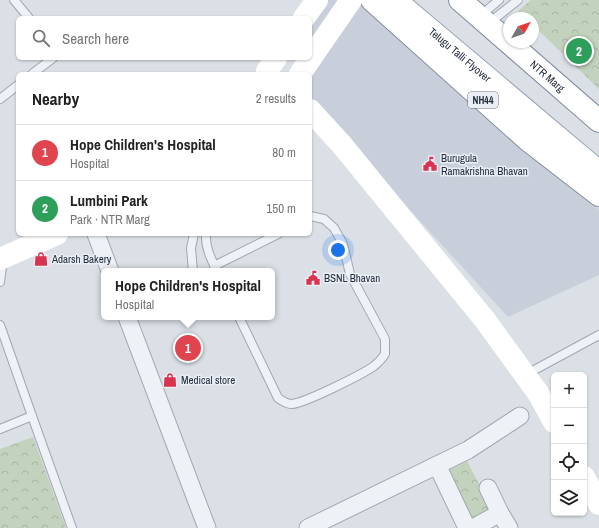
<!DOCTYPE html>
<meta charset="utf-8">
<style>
body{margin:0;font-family:"Archivo Narrow",sans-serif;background:#f2f2f2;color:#222}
.controls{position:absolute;right:12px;bottom:12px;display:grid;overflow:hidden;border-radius:6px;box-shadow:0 1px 3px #0004}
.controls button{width:36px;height:36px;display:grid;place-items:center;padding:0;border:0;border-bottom:1px solid #e0e0e0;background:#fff;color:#222;font:20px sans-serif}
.compass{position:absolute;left:503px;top:12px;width:36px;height:36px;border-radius:50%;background:#fff;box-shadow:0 1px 3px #0004;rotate:50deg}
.you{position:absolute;left:338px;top:250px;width:14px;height:14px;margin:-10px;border:3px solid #fff;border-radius:50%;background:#1a73e8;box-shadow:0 0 0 6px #1a73e833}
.badge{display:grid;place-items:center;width:26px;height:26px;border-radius:50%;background:#b45309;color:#fff;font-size:13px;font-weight:700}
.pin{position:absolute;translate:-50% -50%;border:2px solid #fff;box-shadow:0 1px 4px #0006}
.popup{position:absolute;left:101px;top:268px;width:174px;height:52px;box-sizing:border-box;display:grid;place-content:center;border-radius:6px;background:#fff;filter:drop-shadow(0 1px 3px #0005);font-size:13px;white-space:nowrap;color:#767676}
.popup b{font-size:15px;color:#222}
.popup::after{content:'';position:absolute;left:50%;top:100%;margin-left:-8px;border:8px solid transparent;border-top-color:#fff}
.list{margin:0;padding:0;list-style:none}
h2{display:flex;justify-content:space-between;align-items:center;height:52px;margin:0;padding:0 16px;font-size:17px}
h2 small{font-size:13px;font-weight:400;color:#767676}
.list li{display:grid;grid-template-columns:26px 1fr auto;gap:12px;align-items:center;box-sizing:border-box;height:56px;padding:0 16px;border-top:1px solid #e0e0e0}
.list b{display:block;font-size:15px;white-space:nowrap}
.list p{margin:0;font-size:13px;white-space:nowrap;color:#767676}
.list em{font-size:13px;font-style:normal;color:#767676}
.icon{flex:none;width:22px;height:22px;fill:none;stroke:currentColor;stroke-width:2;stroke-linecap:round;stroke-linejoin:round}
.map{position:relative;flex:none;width:599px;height:528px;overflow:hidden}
.search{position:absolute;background:#fff;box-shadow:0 1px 3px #0004;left:16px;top:16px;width:296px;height:44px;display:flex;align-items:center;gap:10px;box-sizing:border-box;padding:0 14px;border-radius:6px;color:#767676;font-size:15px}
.panel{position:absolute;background:#fff;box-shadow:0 1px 3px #0004;left:16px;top:72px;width:296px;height:164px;border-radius:6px}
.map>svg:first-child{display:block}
.built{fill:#c9cfda}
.forest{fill:url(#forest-crowns)}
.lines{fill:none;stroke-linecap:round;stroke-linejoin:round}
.lane-casing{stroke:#a0a7b1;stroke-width:10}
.street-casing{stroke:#a0a7b1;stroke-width:19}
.primary-casing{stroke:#9aa5b4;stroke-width:24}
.highway-casing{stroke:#828e9f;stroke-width:24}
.lane{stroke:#eef1f5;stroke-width:8}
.street{stroke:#eef1f5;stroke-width:17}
.secondary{stroke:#fff;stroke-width:22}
.primary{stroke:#fff;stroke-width:22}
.highway{stroke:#fff;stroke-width:22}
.labels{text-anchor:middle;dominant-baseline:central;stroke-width:3;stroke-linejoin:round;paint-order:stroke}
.shield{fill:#ebeff5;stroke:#606876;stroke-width:1}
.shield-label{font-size:10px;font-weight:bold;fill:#242e3f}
.street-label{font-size:11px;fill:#242e3f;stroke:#ebeff5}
.poi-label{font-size:11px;fill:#242e3f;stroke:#ebeff5;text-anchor:start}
</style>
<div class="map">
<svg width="599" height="528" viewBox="0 0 599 528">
<defs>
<pattern id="forest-crowns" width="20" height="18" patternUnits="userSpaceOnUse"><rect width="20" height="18" fill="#c2d2bc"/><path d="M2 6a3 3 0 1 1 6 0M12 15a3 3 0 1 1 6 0" fill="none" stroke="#a7b5a3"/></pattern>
</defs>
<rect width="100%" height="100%" fill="#dbe0e7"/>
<path class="built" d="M303,0h60l160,145 76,64v66l-91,42 -188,-205 -10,-15v-79h-8z"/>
<g class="forest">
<path d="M531,0h68v89l-66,-64v-7h-8l-7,-7z"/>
<path d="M33,437l33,91h-66v-79z"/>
<path d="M467,461l25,48 -24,12 -25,-48z"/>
</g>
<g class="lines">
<defs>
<g id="lane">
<path d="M14,0l15,18"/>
<path d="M480,16l19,-16"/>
<path d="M489,23l29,-23"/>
<path d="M32,74l21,-16"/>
<path d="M0,99l18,-14"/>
<path d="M206,234c-1,13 5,25 11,37"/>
<path d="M214,266l64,-32"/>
<path d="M193,271l-2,-23 3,-14"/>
<path d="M0,282l3,-23"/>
<path d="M239,317l39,81c4,3 9,6 14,6 13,-1 71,-30 82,-38 5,-4 8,-7 11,-12v-15l-35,-65 -7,-30 -9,-16 -10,-9 -14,-3"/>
<path d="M0,325l32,91 40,112"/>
<path d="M525,375l74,-40"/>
<path d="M0,429l32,-13"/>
</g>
<g id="street">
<path d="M96,234l14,37"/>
<path d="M127,317l80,211"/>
<path d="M437,465l30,63"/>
<path d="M488,488l12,25"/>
<path d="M308,528l160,-78 52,-34"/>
<path d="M473,528l27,-15 9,15"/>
</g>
<g id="primary">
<path id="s1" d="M395,0l204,172"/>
</g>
<g id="highway">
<path d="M372,0l156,140 71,55"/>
<path id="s2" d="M460,0l139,121"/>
</g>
</defs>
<use href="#lane" class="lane-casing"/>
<use href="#street" class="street-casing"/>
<use href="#primary" class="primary-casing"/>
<use href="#highway" class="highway-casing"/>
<use href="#lane" class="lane"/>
<use href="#street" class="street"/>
<g class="secondary">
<path d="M304,18l13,-18"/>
<path d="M267,74v-3l9,-13"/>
<path d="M300,74l51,-74"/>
<path d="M310,110l32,35 143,175 53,73 16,29"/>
<path d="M0,259l57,-25"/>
<path d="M584,477l15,27"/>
</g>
<use href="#primary" class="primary"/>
<use href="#highway" class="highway"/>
</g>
<defs>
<symbol id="civic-bare" viewBox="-9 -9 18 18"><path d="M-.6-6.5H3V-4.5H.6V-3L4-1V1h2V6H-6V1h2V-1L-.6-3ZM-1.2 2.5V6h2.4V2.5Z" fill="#da334f" stroke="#ebeff5" stroke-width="2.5" paint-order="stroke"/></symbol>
<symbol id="shop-bare" viewBox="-9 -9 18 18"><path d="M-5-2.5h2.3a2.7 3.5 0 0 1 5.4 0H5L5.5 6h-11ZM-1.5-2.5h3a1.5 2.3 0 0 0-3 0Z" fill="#da334f" stroke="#ebeff5" stroke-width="2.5" paint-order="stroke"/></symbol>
</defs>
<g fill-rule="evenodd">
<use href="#civic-bare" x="420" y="154" width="20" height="20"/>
<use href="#shop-bare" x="31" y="249" width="20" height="20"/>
<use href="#civic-bare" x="303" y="268" width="20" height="20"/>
<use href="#shop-bare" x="160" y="370" width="20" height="20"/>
</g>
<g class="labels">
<rect class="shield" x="468" y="92" width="30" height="16" rx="3"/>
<g class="shield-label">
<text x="483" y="100">NH44</text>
</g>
<g class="street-label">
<text stroke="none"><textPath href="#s1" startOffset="85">Telugu Talli Flyover</textPath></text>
<text stroke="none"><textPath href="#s2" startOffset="116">NTR Marg</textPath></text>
</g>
<g class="poi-label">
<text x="441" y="158">Burugula<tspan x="441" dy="13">Ramakrishna Bhavan</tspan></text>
<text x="52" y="259">Adarsh Bakery</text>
<text x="324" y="278">BSNL Bhavan</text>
<text x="181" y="380">Medical store</text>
</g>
</g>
</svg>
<div class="controls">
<button>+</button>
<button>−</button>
<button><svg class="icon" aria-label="locate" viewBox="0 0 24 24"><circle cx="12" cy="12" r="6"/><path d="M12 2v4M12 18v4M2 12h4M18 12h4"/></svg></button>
<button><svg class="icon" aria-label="layers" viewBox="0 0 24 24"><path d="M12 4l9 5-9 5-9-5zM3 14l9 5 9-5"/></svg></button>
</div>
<svg class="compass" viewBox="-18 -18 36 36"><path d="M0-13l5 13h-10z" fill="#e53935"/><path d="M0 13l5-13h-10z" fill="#767676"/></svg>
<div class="you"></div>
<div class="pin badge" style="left:188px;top:348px;background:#e0444e">1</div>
<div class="popup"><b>Hope Children's Hospital</b>Hospital</div>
<div class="pin badge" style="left:579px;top:51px;background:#2e9e5b">2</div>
<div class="search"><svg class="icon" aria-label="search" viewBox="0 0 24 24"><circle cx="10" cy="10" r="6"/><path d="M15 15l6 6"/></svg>Search here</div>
<section class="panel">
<h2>Nearby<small>2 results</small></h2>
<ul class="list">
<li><span class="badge" style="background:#e0444e">1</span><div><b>Hope Children's Hospital</b><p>Hospital</p></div><em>80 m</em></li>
<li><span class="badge" style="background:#2e9e5b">2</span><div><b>Lumbini Park</b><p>Park · NTR Marg</p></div><em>150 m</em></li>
</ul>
</section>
</div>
